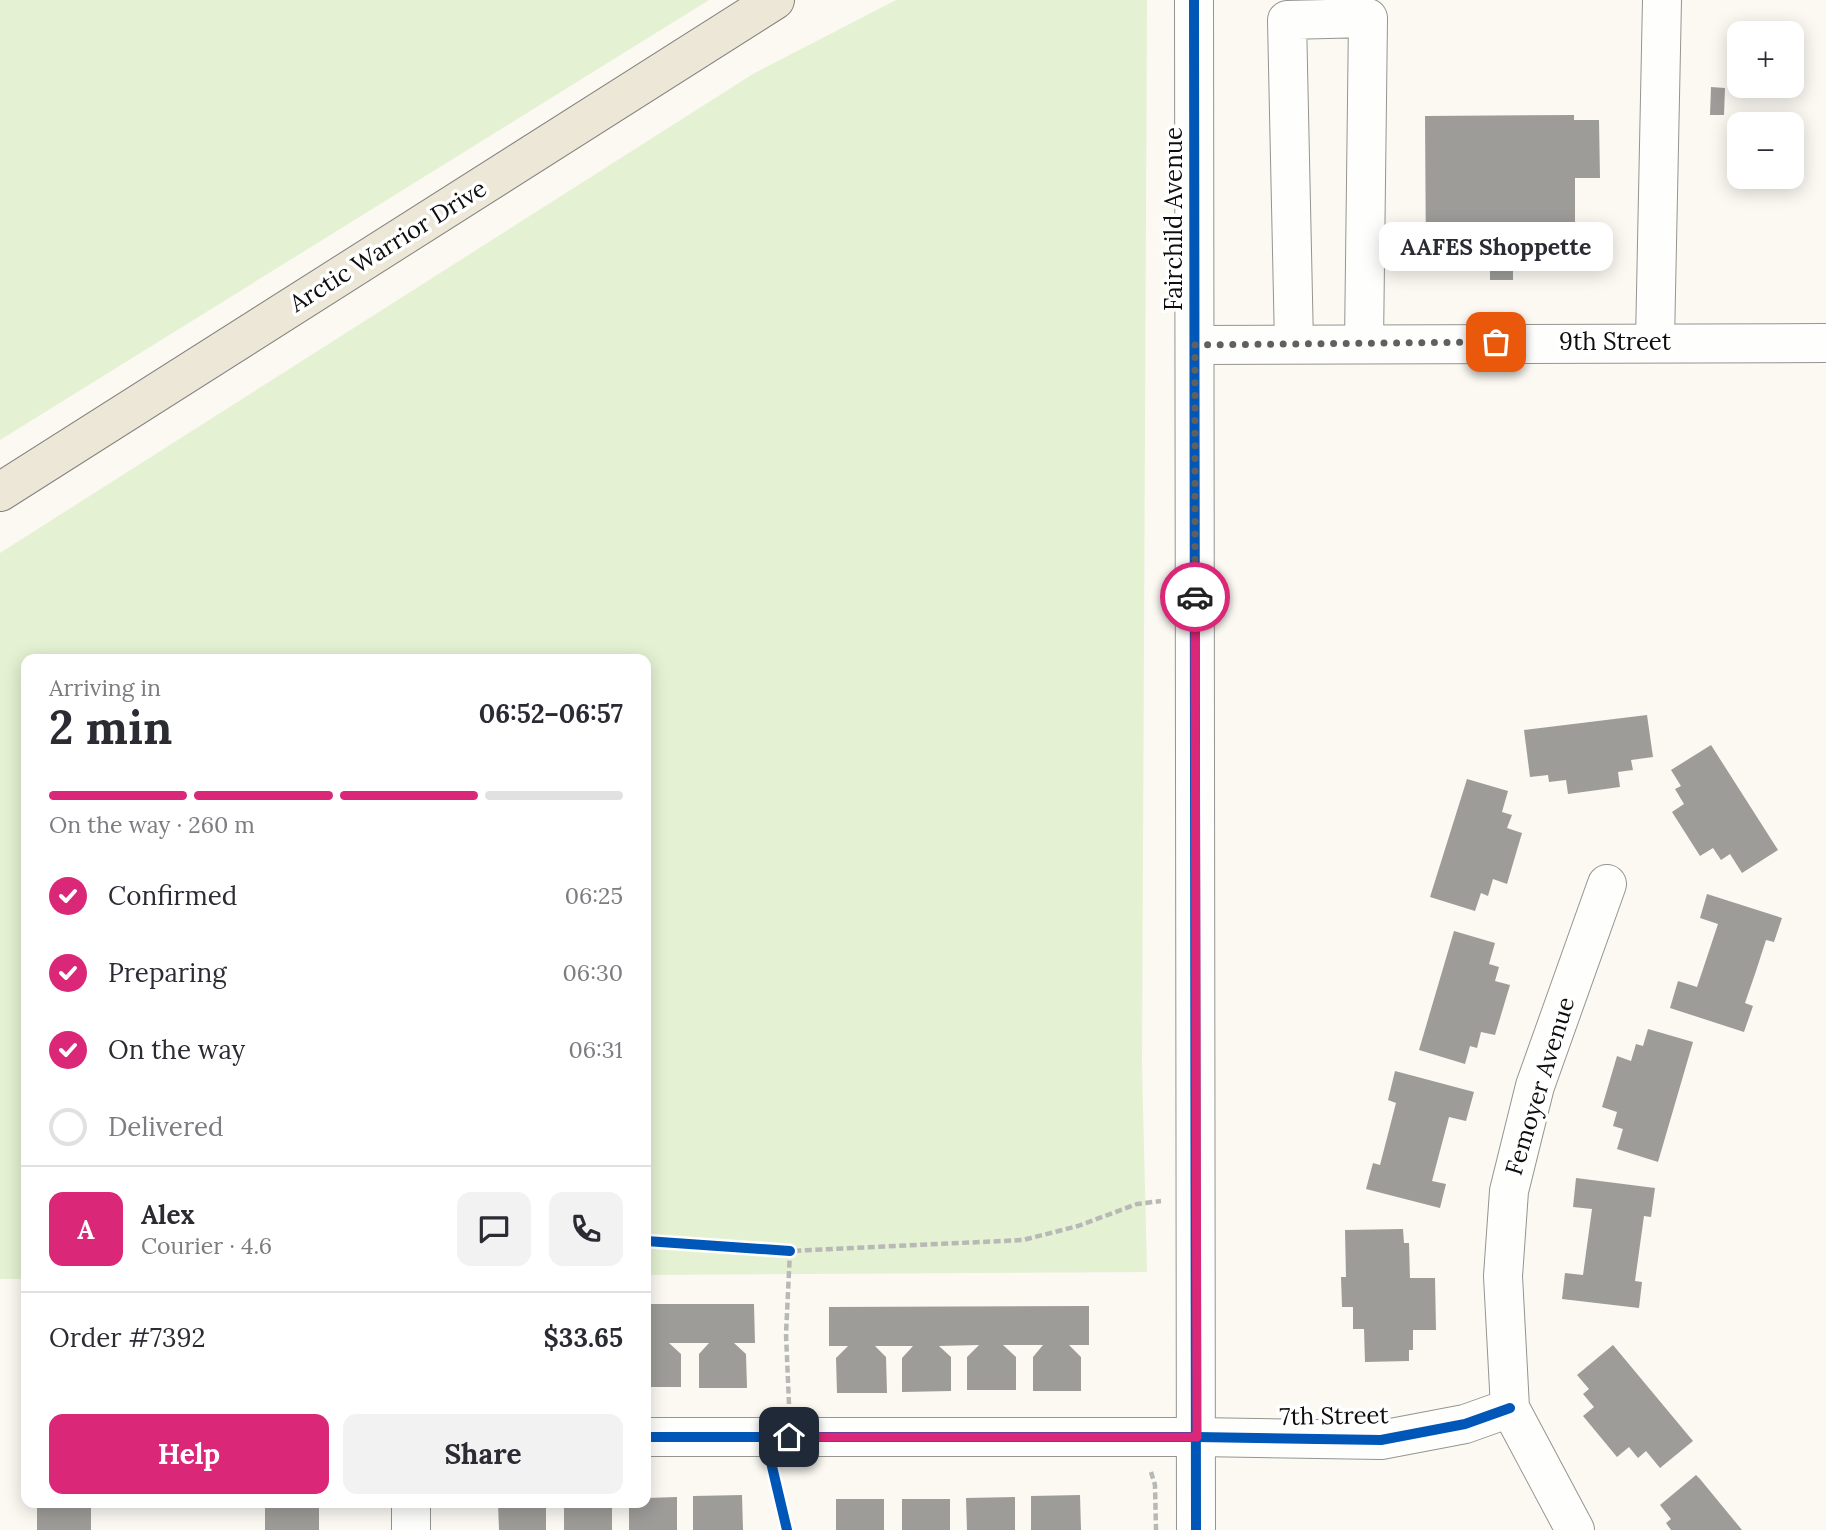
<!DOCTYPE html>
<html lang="en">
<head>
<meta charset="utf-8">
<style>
	body { margin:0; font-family:Lora,serif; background:#f2f2f3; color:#2b2b33; height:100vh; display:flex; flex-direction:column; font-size:26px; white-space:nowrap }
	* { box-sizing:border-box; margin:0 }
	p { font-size:23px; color:#7c7c81 }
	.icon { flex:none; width:38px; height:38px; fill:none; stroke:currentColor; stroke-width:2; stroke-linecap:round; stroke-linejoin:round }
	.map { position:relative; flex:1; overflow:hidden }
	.details { position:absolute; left:21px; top:654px; width:630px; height:854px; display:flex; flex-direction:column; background:#fff; border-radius:14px; box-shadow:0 4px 18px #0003 }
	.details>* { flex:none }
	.fabs { position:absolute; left:1727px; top:21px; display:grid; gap:14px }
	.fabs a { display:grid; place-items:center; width:77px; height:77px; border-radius:14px; background:#fff; box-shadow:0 4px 18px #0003; font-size:35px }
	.pin { position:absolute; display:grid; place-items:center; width:60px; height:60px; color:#fff; margin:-30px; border-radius:14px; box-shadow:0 4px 10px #0006 }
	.courier { position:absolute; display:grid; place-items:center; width:70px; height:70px; margin:-35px; border:5px solid #db2777; border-radius:50%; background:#fff; color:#222; box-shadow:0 2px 9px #0007 }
	.bubble { position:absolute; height:49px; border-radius:14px; background:#fff; box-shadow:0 4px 18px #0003; font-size:23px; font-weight:700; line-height:49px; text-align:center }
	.head em { font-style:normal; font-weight:700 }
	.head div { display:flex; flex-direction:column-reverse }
	.head { display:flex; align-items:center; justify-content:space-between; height:119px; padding:0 28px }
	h1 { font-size:46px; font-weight:700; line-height:52px }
	.bar { display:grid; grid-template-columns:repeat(4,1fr); gap:10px 7px; align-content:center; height:84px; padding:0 28px }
	.bar i { height:9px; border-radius:5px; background:#e1e1e2 }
	.bar .active { background:#db2777 }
	.bar p { grid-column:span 4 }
	.line { display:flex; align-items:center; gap:18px; padding:0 28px; border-top:2px solid #e1e1e2 }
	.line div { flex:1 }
	.round { display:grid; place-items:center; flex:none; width:74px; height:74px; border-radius:14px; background:#f2f2f3 }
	ol { padding:0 28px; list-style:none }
	li { display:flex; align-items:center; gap:21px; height:77px }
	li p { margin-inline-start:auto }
	li .icon { padding:7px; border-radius:50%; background:#db2777; color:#fff; stroke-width:4 }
	li:last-child { color:#7c7c81 }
	li i { width:38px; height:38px; border:4px solid #e1e1e2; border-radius:50% }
	.action { display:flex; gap:14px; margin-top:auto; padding:14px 28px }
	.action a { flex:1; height:80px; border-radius:14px; background:#db2777; color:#fff; font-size:28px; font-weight:700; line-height:80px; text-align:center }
	.action a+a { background:#f2f2f3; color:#2b2b33 }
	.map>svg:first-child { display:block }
</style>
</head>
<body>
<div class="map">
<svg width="1826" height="1530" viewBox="0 0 1826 1530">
	<rect width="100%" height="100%" fill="#fbf9f2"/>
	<g fill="#e4f1d2">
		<polygon points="0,0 709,0 0,440"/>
		<polygon points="896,0 1147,0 1142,1064 1147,1272 646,1275 646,660 26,660 26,1279 0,1279 0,553 753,74"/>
	</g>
	<g fill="#9e9c98">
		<polygon points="1711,87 1725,88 1724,115 1710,115"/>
		<polygon points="1574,115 1574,120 1599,120 1600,178 1575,178 1575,241 1513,241 1513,280 1490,280 1490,263 1426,263 1425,116"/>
		<polygon points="1647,715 1653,757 1631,760 1633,770 1618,772 1620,787 1568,794 1566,780 1549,782 1548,775 1530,777 1524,730"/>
		<polygon points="1711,745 1778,850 1742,873 1730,854 1721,860 1713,848 1700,856 1672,812 1684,804 1675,789 1681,786 1671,770"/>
		<polygon points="1467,779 1508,791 1502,812 1512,815 1507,828 1522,833 1507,884 1493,879 1488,896 1481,893 1475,911 1430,897"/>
		<polygon points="1707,894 1782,918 1774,942 1766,940 1756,971 1745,1003 1753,1006 1744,1032 1670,1008 1678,981 1697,987 1718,924 1700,918"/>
		<polygon points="1454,931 1495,943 1489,964 1499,967 1495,981 1510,985 1495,1035 1481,1032 1477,1048 1470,1046 1465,1064 1419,1050"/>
		<polygon points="1648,1029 1693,1042 1658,1162 1617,1149 1623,1129 1613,1126 1617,1112 1602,1107 1617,1056 1631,1061 1636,1044 1643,1046"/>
		<polygon points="1395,1071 1474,1092 1466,1121 1449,1117 1432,1181 1446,1184 1440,1208 1366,1189 1373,1163 1380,1165 1396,1103 1388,1100"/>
		<polygon points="1576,1178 1655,1188 1651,1217 1644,1216 1635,1281 1642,1282 1639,1308 1562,1299 1565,1273 1583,1275 1592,1209 1573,1207"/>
		<polygon points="1403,1229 1404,1243 1409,1243 1410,1278 1435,1278 1436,1330 1413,1330 1413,1350 1409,1350 1409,1361 1365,1362 1364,1329 1353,1329 1353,1307 1342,1307 1341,1277 1346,1277 1345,1230"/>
		<polygon points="646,1304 754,1304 755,1343 734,1343 746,1354 747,1388 699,1388 699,1354 709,1343 669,1343 681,1354 681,1387 646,1387"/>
		<polygon points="1089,1306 1089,1345 1069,1345 1081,1357 1081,1391 1033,1391 1033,1357 1043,1345 1003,1345 1016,1357 1016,1390 967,1390 967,1357 979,1345 939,1346 951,1357 951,1391 902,1392 902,1358 913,1346 875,1346 886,1357 887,1393 837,1393 836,1358 848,1346 829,1346 829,1307"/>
		<polygon points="1613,1345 1693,1441 1660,1468 1646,1451 1638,1458 1629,1447 1617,1457 1583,1416 1594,1407 1583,1394 1589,1389 1577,1375"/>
		<polygon points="1696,1475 1700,1479 1742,1530 1671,1530 1666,1523 1671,1519 1660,1505"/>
		<polygon points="742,1495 743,1530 693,1530 693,1496"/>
		<polygon points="1080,1495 1081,1530 1031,1530 1031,1496"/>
		<polygon points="677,1497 677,1530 629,1530 629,1503 646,1503 646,1498"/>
		<polygon points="1015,1497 1015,1530 967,1530 966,1498"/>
		<rect x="836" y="1499" width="48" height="31"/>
		<rect x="902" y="1499" width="48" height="31"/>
		<rect x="37" y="1503" width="54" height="27"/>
		<rect x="265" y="1503" width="54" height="27"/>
		<polygon points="498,1503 546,1503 546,1530 499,1530"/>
		<rect x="564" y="1503" width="48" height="27"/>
	</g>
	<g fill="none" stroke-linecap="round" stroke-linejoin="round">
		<defs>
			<g id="minor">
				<polyline points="1194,0 1196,1530"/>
				<polyline points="1655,341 1662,0"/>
				<polyline points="1294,344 1287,20 1368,18 1364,344"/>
				<polyline points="1195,345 1826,343"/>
				<polyline points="646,1437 1197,1437 1381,1440 1465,1424 1510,1408"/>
				<polyline points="411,1530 411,1503"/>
				<polyline points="1575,1530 1510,1408 1503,1276 1509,1191 1535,1086 1607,884"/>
			</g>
			<polyline id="major" points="0,492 775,0"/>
		</defs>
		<use href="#minor" stroke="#959491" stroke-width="40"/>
		<use href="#major" stroke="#82817e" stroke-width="40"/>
		<g stroke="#b8b8b6" stroke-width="4.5" stroke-dasharray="7 3.5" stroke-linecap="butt">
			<polyline points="789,1404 786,1334 790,1251 1023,1240 1078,1226 1137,1204 1161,1201"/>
			<polyline points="1151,1472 1155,1485 1156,1530"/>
		</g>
		<use href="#minor" stroke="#fefefd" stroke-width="38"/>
		<use href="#major" stroke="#ede7d8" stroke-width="38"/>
		<defs>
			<g id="cycleway">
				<polyline points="1194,0 1196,1530"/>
				<polyline points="646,1241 790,1251"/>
				<polyline points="646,1437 1197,1437 1381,1440 1465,1424 1510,1408"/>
				<polyline points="765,1437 787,1530"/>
			</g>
		</defs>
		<use href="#cycleway" stroke="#fff" stroke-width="15"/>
		<use href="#cycleway" stroke="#0057b8" stroke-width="10"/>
	</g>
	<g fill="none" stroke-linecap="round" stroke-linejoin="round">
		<polyline stroke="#61605e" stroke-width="7" stroke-dasharray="0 12.6" points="1195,597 1195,345 1496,342"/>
		<polyline stroke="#db2777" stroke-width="9" points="789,1437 1197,1437 1195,597"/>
	</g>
	<g text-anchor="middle" stroke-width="7" stroke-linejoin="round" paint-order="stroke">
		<g font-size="24" fill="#0e0e0e" stroke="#fff">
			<text transform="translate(1174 219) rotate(-90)" y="8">Fairchild Avenue</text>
			<text transform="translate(388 246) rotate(-32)" y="8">Arctic Warrior Drive</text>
			<text x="1615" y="350">9th Street</text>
			<text transform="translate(1540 1086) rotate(-73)" y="8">Femoyer Avenue</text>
			<text transform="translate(1334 1416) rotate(-1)" y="8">7th Street</text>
		</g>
	</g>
</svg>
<div class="fabs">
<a>+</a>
<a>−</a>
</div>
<div class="pin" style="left:1496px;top:342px;background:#ea580c"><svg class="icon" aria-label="bag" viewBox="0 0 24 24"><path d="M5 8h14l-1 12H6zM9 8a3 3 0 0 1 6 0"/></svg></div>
<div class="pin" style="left:789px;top:1437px;background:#1f2937"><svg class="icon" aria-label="home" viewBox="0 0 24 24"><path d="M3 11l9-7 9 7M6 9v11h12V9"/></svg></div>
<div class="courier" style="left:1195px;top:597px"><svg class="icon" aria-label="car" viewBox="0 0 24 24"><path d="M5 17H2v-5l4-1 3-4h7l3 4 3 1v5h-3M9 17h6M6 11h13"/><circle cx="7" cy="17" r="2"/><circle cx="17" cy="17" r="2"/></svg></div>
<div class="bubble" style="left:1379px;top:222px;width:234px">AAFES Shoppette</div>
<section class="details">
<div class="head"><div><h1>2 min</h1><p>Arriving in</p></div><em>06:52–06:57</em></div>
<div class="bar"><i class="active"></i><i class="active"></i><i class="active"></i><i></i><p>On the way · 260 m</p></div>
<ol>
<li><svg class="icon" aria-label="check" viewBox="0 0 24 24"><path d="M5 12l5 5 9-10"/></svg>Confirmed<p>06:25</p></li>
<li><svg class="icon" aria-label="check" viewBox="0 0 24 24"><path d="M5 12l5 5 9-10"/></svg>Preparing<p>06:30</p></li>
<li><svg class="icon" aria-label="check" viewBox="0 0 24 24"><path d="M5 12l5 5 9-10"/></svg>On the way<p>06:31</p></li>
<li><i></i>Delivered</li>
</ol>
<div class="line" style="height:126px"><b class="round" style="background:#db2777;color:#fff">A</b><div><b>Alex</b><p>Courier · 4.6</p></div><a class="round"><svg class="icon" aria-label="chat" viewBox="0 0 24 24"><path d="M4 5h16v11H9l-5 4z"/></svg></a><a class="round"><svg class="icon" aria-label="phone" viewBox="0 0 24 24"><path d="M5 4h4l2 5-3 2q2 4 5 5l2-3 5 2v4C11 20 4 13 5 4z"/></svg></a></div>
<div class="line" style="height:91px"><div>Order #7392</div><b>$33.65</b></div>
<div class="action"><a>Help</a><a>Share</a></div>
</section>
</div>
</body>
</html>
